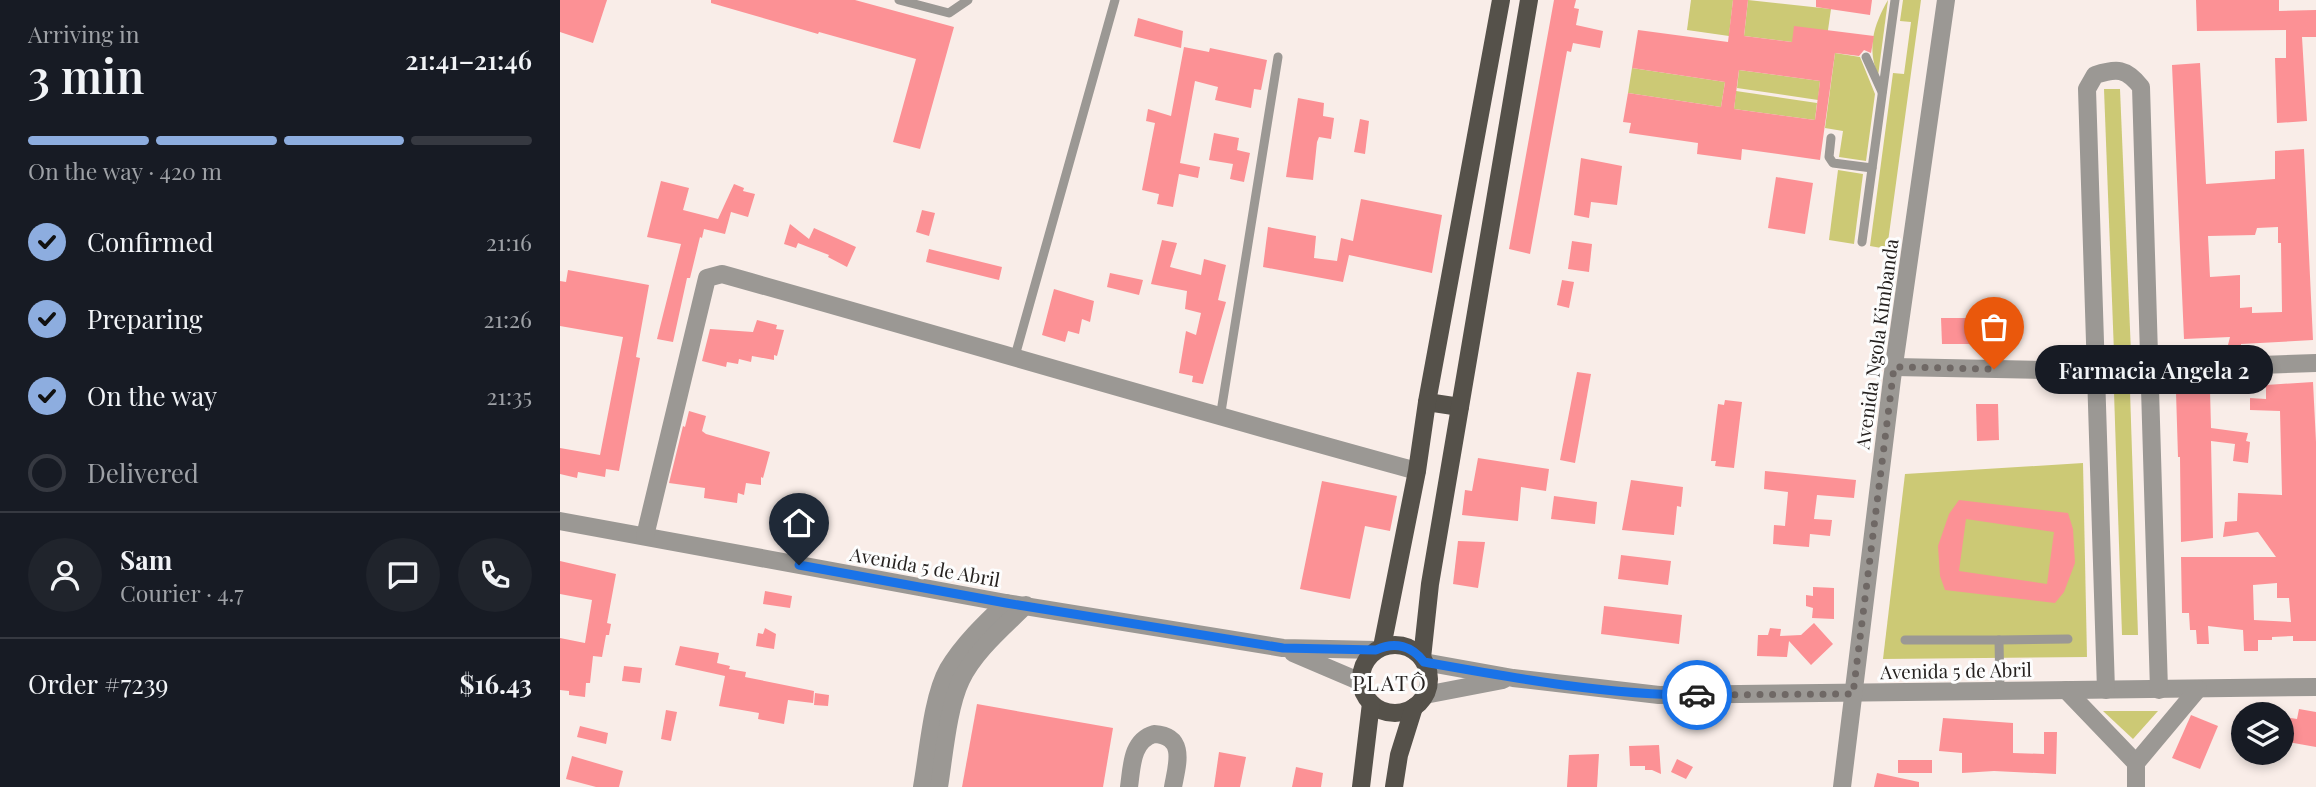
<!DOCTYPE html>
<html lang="en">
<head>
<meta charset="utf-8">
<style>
	body { margin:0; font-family:"Playfair Display",serif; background:#20242c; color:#f1f3f6; height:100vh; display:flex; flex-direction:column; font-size:26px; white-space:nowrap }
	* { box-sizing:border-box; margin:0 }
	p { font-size:23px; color:#9ea1a6 }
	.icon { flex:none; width:38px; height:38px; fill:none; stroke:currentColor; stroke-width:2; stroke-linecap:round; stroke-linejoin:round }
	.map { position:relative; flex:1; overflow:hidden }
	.side { display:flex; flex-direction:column; background:#171b24; width:560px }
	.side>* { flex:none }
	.tools { position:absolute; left:1671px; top:702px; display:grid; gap:14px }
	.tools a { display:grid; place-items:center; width:63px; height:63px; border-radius:50%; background:#171b24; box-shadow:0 4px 10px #0003; font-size:35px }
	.pin { position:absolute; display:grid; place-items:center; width:60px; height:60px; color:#fff; margin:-72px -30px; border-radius:50% 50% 50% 0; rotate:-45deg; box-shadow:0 0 7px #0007 }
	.pin .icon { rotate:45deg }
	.courier { position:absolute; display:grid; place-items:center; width:70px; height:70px; margin:-35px; border:5px solid #1a73e8; border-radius:50%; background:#fff; color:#222; box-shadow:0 2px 9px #0007 }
	.bubble { position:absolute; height:49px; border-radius:24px; background:#171b24; box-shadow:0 4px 10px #0003; font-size:23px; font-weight:600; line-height:49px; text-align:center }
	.overview em { font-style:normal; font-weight:600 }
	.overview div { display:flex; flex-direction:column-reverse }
	.overview { display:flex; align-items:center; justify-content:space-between; height:119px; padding:0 28px }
	h1 { font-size:46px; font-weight:600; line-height:52px }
	.bar { display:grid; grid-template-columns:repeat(4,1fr); gap:10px 7px; align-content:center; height:84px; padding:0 28px }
	.bar i { height:9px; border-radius:5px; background:#363941 }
	.bar .current { background:#8daddf }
	.bar p { grid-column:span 4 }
	.line { display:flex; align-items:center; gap:18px; padding:0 28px; border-top:2px solid #363941 }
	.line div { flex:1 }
	.round { display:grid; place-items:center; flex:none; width:74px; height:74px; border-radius:37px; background:#20242c }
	ol { padding:0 28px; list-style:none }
	li { display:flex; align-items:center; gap:21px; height:77px }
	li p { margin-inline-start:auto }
	li .icon { padding:7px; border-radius:50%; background:#8daddf; color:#111; stroke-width:4 }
	li:last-child { color:#9ea1a6 }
	li i { width:38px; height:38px; border:4px solid #363941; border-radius:50% }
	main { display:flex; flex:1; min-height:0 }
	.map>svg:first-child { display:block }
</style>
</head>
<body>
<main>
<section class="side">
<div class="overview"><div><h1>3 min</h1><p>Arriving in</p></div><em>21:41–21:46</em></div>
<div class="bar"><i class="current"></i><i class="current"></i><i class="current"></i><i></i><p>On the way · 420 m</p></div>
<ol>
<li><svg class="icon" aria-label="check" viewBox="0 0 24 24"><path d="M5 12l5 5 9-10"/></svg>Confirmed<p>21:16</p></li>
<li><svg class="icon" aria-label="check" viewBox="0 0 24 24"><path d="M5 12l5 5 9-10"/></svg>Preparing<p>21:26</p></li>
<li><svg class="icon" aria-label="check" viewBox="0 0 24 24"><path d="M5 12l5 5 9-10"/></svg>On the way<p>21:35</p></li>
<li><i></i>Delivered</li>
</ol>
<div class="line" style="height:126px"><a class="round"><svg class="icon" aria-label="person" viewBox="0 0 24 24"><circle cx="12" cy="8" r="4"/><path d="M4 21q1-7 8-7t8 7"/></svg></a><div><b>Sam</b><p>Courier · 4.7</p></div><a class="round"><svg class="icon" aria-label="chat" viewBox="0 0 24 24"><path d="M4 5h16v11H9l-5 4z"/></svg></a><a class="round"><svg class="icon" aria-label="phone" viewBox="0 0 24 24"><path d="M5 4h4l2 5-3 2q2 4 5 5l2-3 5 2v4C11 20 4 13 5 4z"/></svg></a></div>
<div class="line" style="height:91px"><div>Order #7239</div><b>$16.43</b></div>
</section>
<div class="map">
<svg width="1756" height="787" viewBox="0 0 1756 787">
	<rect width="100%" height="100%" fill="#f9ede8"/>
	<g fill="#ccc975">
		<polygon points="1131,0 1173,0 1169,36 1127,30"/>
		<polygon points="1188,0 1271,9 1265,51 1232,42 1184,36"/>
		<path d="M1328,0l-10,76c-11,-28 -5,-50 10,-76z"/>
		<polygon points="1343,0 1361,0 1327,249 1310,246 1333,73 1344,74 1351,22 1340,21"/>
		<polygon points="1275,53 1300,57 1315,94 1306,161 1279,157 1283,131 1265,128"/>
		<polygon points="1072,68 1165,82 1161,107 1068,93"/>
		<polygon points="1179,70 1260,81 1258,100 1177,88"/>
		<polygon points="1544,89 1560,89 1571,353 1554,353"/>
		<polygon points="1176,91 1257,103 1255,120 1174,109"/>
		<polygon points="1278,170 1303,174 1294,244 1269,240"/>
		<polygon points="1570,391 1578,635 1562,635 1554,392"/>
		<polygon points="1523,463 1527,657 1323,659 1345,474"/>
		<polygon points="1543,711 1598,711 1573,739"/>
	</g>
	<g fill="#fc9195" fill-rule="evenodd">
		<polygon points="0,0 47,0 33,43 0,32"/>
		<polygon points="151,0 295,0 394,27 360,149 333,142 356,59 259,32 258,34 151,3"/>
		<polygon points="994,0 1016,0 1014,8 1019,9 1016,25 1043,31 1040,48 1013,43 1011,52 1007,51 970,254 949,249"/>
		<path d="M1173,0h15l-4,36 48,6 2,-16 80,10 -3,17 -7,-3 -5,6 -24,-3 -15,107 -78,-11 -1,11 -44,-6 1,-11 -69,-10 2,-10 -8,-1 5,-29 93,14 4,-25 -93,-14 6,-38 90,12zM1179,70l81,11 -5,39 -81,-11z"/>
		<polygon points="1256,0 1312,0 1310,15 1256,7"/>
		<polygon points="1636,0 1719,0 1719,11 1756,10 1756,37 1742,37 1747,121 1717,123 1715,58 1726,58 1726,30 1637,31"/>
		<polygon points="578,18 623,31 621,48 574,36"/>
		<polygon points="624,47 649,52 650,48 707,60 701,90 694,89 691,108 655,100 658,87 635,81 620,163 640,167 638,178 619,174 613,207 597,204 599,194 582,190 595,123 586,121 588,109 611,116"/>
		<path d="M1640,63l6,121 69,-5v-28l29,-2 9,191 -72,4v3l-13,-2 2,-8 -46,2 -12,-274zM1718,227v16h3l1,69 -30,1v-6l-12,1v-33l-30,2 -2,-41 47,-1 2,-7z"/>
		<polygon points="738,98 764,103 763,116 774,118 771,139 759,137 757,142 753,180 726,177"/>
		<polygon points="800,119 809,121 805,154 794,152"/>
		<polygon points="654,133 679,138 677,150 690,153 684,182 670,179 673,164 649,160"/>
		<polygon points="1021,158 1062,166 1057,205 1031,202 1029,218 1014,215"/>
		<polygon points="1216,177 1253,183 1245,234 1208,228"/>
		<polygon points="101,181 129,188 123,210 158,219 174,184 184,188 183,191 195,194 188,217 171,212 165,234 144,229 142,238 140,237 130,278 127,278 113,342 97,339 121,244 87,237"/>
		<polygon points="801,199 882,215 872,273 789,255 783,282 703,267 708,227 756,236 754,258 777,261 781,238 793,241"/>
		<polygon points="362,210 375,213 369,236 356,232"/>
		<polygon points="230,224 249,239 254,228 296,247 287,267 268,257 269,255 238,243 236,248 224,244"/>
		<polygon points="602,240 617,243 610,267 641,275 644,259 666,265 658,300 666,302 643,384 632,382 633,376 619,373 626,331 636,335 641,313 625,309 627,291 591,284"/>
		<polygon points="1012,241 1032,244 1029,272 1008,269"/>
		<polygon points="369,249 442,267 439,280 366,262"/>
		<polygon points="8,270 89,285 76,357 80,358 59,471 46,469 45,477 18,472 17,478 0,474 0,448 40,455 63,337 0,326 0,281 6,282"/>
		<polygon points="550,273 583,280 579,295 547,287"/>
		<polygon points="1002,280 1014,282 1009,308 997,305"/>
		<polygon points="494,289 534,301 530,322 522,319 519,334 508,331 505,342 482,335"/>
		<polygon points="1381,318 1422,318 1422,344 1382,344"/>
		<polygon points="197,320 217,325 216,329 224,330 217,356 214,355 214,360 192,356 191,362 179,359 178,364 167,362 166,367 142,361 150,329 193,332"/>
		<polygon points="1017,372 1031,374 1015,463 1000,460"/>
		<path d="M1753,382l3,60v199h-23v-5l-21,1v3h-14v11h-14l-1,-21 -35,-4 1,18h-12l-1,-14h-6l-1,-17h-7l-1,-56h95l-18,-25 -35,5 2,-15 12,-1 1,-28 44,2 -2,-84 -30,-1v-12l16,1v-14zM1717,583v15h12l2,24 -37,-2 -1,-35z"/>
		<polygon points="1650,390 1651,428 1688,433 1686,441 1690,442 1688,463 1673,461 1675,444 1651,441 1653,538 1621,542 1620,457 1618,457 1616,392"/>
		<polygon points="1165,400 1182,402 1174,468 1155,466 1156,461 1151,461 1158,404 1164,405"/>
		<polygon points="1416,404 1438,404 1439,440 1417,441"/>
		<polygon points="129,411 146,416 142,431 146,434 210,452 203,478 201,477 201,485 186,483 184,495 178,493 177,503 144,498 145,488 109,483 123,426 125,427"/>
		<polygon points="918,458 989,469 986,491 961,487 958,521 902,515 905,490 912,491"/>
		<polygon points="1205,471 1296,480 1294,498 1257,495 1254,519 1272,520 1270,536 1250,534 1249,547 1213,544 1214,525 1225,526 1228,492 1204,489"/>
		<polygon points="1071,480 1123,487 1121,507 1117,506 1114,535 1062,530"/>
		<polygon points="762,481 837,496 830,531 805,526 790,599 740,589"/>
		<polygon points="994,496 1037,502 1035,524 991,519"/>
		<path d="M1399,500l109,13 5,16 2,34 -11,29 -9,11 -110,-13 -5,-14 -2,-30 11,-32zM1406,519l88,13 -7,52 -88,-13z"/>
		<polygon points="898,541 925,542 918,588 893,584"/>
		<polygon points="1061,555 1111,561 1108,585 1058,579"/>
		<polygon points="0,561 56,574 47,623 51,624 49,635 46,635 42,657 33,656 30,683 26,683 25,697 9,695 9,691 0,690 0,638 25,643 32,600 0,594"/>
		<polygon points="1253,587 1274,588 1274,619 1252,618 1253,608 1246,606 1246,595 1253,596"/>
		<polygon points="205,591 232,596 230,608 203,604"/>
		<polygon points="1044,606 1122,615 1119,644 1041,634"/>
		<polygon points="1254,623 1273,644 1251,665 1229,641 1227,657 1197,656 1198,635 1208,635 1210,628 1221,629 1220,636 1241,635"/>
		<polygon points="205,628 216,634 214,649 196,646 198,633 203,634"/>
		<polygon points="120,646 159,653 157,663 170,666 169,669 186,672 185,677 254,691 253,703 228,700 224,724 198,719 199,713 159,706 165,676 115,665"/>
		<polygon points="64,666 82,668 80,683 62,681"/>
		<polygon points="255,693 269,695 268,706 254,705"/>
		<polygon points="417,704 553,728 543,787 402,787"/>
		<polygon points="1739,709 1756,712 1756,747 1728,742 1729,736 1723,735 1725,717 1737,719"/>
		<polygon points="106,710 117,712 111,741 101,739"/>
		<polygon points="1631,715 1658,726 1640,769 1612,758"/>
		<polygon points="1383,718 1453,723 1453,753 1484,754 1484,732 1497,732 1496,774 1434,771 1402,773 1402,753 1379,751"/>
		<polygon points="20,726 48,733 46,744 17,737"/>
		<polygon points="1099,745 1101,774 1092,770 1085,770 1085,766 1070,766 1069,746"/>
		<polygon points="659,752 686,757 680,787 654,787"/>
		<polygon points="1039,754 1037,787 1007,787 1009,755"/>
		<polygon points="12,756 63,771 59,787 36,787 6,779"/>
		<polygon points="1117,759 1133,767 1126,779 1111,772"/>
		<rect x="1338" y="760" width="34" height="13"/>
		<polygon points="736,767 763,773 761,787 732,787"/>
		<polygon points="1317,773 1359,782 1359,787 1314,787"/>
	</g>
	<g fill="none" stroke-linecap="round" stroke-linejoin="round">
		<g stroke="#9b9894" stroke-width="9">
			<polyline points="339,0 389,13 408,0"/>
			<polyline points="1306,57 1322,92"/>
			<polyline points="1271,138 1269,157 1273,163 1312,168"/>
			<polyline points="1302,242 1335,0"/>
			<polyline points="455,356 555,0"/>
			<polyline points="660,418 718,57"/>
			<polyline points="1345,640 1439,640 1440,691"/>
			<polyline points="1439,640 1508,639"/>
		</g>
		<g stroke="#9b9894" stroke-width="18">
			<polyline points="1334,367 1537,371 1756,363"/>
			<polyline points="0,521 446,603 723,648 816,650"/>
			<path d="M85,536l62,-258 15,-4c232,65 463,134 695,197"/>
			<polyline points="733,653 801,682"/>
			<polyline points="864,662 953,678 1099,695 1756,687"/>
			<polyline points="1506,690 1576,763"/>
			<path d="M1546,690l-19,-601 8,-14c22,-7 31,-7 46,12l18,603"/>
			<polyline points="865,695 943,680"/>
			<path d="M362,787c6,-33 10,-90 26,-118 15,-25 37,-46 58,-66"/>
			<path d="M379,787c5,-31 9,-80 22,-107 14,-29 42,-52 65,-75"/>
			<path d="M569,787c3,-20 2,-46 25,-53 33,2 23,31 19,53"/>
			<polyline points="1282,787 1332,379 1386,0"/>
			<polyline points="1576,787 1576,763 1638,689"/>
		</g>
		<g stroke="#55514a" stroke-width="18">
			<polyline points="867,402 900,407"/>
			<circle cx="835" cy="679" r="34"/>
			<polyline points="822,647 857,471 867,402 941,0"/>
			<polyline points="862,658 870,584 969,0"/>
			<polyline points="801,787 811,703"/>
			<polyline points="834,787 839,755 854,707"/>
		</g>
	</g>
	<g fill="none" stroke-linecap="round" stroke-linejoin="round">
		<polyline stroke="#6f6865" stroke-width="7" stroke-dasharray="0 12.6" points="1137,695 1293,694 1334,367 1434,369"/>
		<path stroke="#1a73e8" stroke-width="9" d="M239,565l207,38 277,45 93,2c19,-9 36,-4 48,12 90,16 182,33 273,33"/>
	</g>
	<g text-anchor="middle" stroke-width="6" stroke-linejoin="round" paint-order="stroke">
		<g font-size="19" fill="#25211f" stroke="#fdfdfd">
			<text transform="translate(1317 344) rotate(-82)" y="7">Avenida Ngola Kimbanda</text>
			<text transform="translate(365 567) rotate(10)" y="7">Avenida 5 de Abril</text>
			<text transform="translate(1396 671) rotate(-1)" y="7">Avenida 5 de Abril</text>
		</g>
		<g font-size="21" letter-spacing="2" fill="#25211f" stroke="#fdfdfd">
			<text x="830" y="691">PLATÔ</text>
		</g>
	</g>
</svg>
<div class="tools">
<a><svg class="icon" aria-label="layers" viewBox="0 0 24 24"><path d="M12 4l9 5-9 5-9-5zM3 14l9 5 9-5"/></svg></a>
</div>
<div class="pin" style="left:1434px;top:369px;background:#ea580c"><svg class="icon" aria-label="bag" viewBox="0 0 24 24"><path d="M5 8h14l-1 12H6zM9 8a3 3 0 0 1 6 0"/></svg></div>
<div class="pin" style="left:239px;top:565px;background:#1f2937"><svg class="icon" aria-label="home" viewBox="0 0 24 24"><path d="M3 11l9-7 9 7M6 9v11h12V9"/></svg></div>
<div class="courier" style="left:1137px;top:695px"><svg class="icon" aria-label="car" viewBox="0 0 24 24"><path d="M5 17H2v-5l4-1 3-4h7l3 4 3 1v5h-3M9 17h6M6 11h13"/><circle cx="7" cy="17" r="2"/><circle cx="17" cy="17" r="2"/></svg></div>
<div class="bubble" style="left:1475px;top:345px;width:238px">Farmacia Angela 2</div>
</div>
</main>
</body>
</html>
